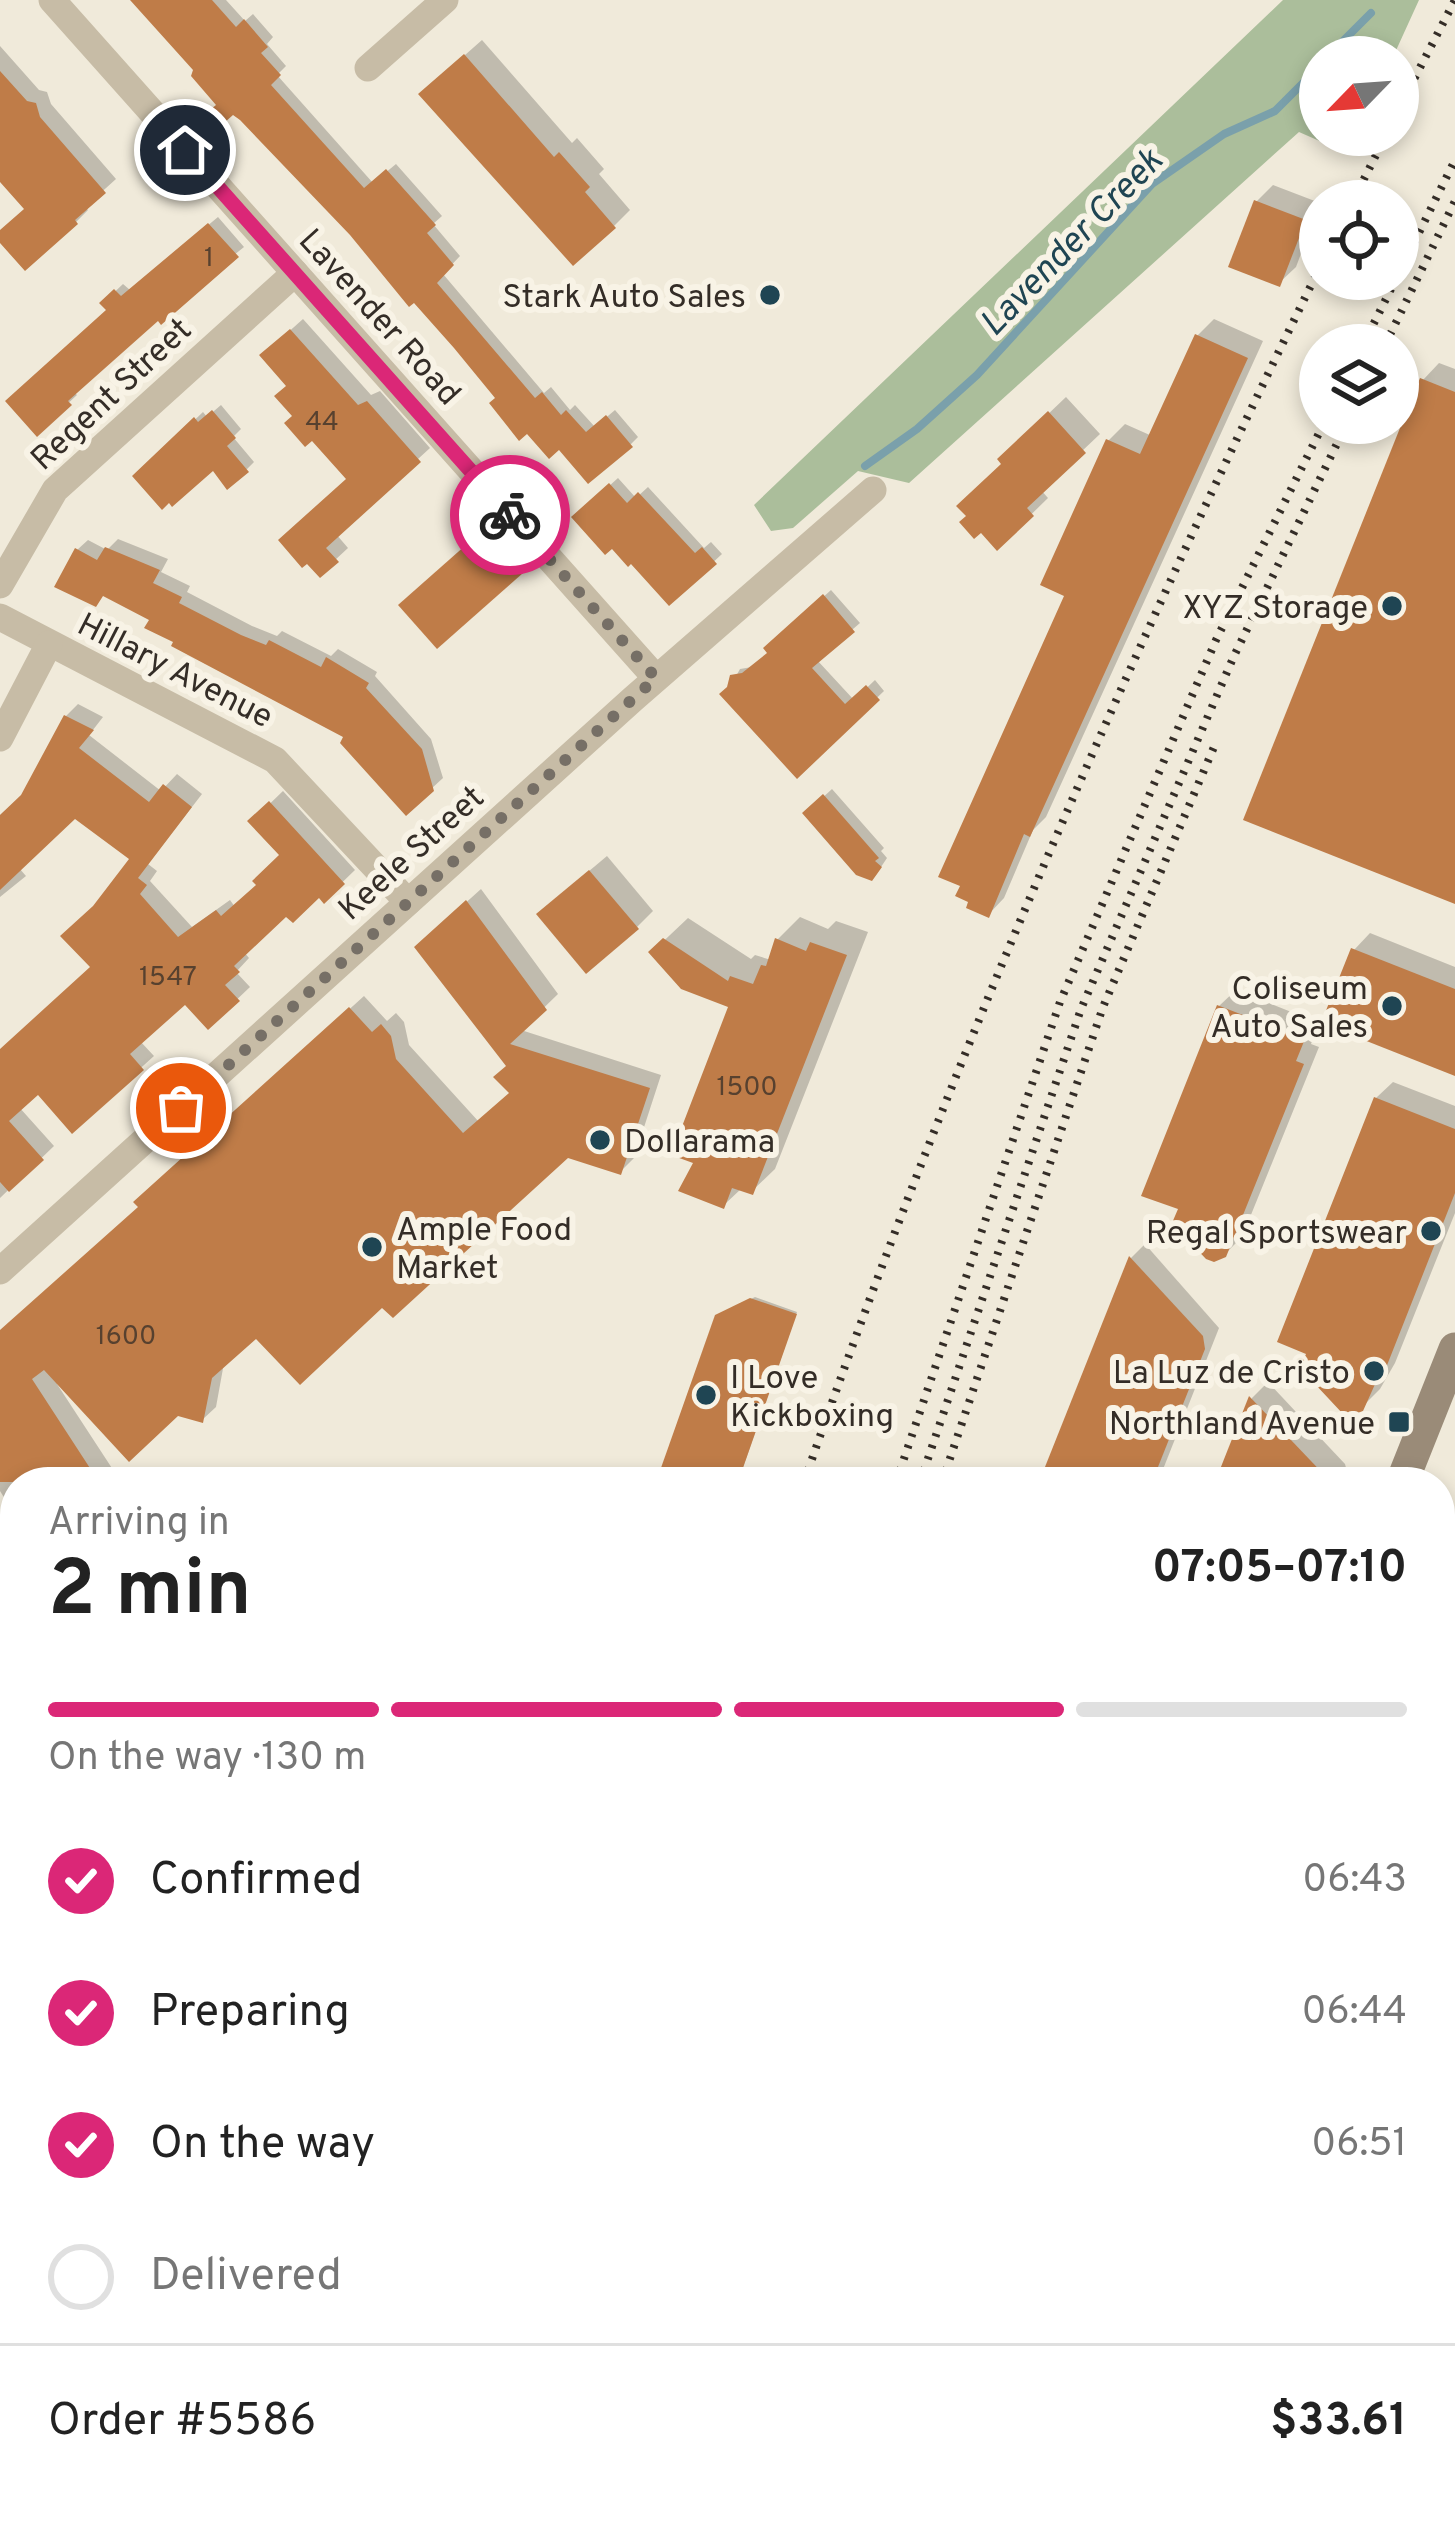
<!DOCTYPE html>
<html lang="en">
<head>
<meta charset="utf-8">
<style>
	body { margin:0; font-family:Overpass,sans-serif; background:#f2f2f2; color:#222; height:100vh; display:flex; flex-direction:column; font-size:45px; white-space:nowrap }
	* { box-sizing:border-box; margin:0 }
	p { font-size:39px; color:#767676 }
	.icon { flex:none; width:66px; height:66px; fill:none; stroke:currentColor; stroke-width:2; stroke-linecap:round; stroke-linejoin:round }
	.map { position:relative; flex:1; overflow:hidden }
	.drawer { position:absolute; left:0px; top:1467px; width:1455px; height:1056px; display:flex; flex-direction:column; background:#fff; border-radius:48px 48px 0 0; box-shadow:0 6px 18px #0003 }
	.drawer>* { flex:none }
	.needle { width:78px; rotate:245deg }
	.buttons { position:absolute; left:1299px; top:36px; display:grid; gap:24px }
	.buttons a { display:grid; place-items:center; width:120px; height:120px; border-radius:50%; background:#fff; box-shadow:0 6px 18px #0003; font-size:60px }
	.pin { position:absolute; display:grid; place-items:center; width:102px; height:102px; color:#fff; margin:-51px; border:6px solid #fff; border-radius:50%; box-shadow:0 3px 12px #0007 }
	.courier { position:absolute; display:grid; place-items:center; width:120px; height:120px; margin:-60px; border:9px solid #db2777; border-radius:50%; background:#fff; color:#222; box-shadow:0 3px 15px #0007 }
	.head em { font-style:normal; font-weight:700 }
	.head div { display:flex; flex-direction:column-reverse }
	.head { display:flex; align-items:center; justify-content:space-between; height:204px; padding:0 48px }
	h1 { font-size:78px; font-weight:700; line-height:90px }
	.bar { display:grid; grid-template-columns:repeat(4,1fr); gap:18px 12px; align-content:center; height:144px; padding:0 48px }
	.bar i { height:15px; border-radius:9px; background:#e0e0e0 }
	.bar .current { background:#db2777 }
	.bar p { grid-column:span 4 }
	.line { display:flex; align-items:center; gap:30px; padding:0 48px; border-top:3px solid #e0e0e0 }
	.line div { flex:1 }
	ol { padding:0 48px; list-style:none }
	li { display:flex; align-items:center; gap:36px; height:132px }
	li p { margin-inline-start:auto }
	li .icon { padding:12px; border-radius:50%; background:#db2777; color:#fff; stroke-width:4 }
	li:last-child { color:#767676 }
	li i { width:66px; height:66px; border:6px solid #e0e0e0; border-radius:50% }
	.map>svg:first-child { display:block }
</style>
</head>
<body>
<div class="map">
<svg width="1455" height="2523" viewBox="0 0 1455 2523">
	<rect width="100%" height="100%" fill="#f0eada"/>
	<polygon fill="#abbe9b" points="1283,0 1419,0 1393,57 1320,57 1320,135 1358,135 1349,154 1299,132 909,483 858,471 793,528 771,531 754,505"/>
	<g fill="#0003">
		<polygon points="133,0 226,0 245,21 253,14 273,37 267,44 286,66 277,75 373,183 396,164 442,216 433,224 460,256 443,274 544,393 551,387 570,410 575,405 595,427 615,410 638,437 631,444 559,446 499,397 352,233"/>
		<polygon points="482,40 572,143 577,138 604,169 599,174 630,210 614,226 439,78"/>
		<polygon points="0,46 39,90 47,92 51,104 116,179 85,207 88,210 76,222 0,238 0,233 27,208 0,177"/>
		<polygon points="1273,185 1320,203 1296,267 1279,283 1256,202"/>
		<polygon points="218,217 244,247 158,316 74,392 77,395 37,432 110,310 103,303 123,284 130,290"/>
		<polygon points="303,319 371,395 380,391 430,448 336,534 348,548 320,574 307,560 350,478 295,416 275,344"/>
		<polygon points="1214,319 1263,341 1046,817 1033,830 1004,898 988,915 1109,440 1125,424 1152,436 1198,335"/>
		<polygon points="1439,363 1455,369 1455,901 1423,380"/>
		<polygon points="1066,397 1100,434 1041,490 1048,498 998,547 981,529 1005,463 1001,459"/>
		<polygon points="221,405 241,429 233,437 254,462 247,469 213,467 136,476 203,412 207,417"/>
		<polygon points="618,478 636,498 648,487 704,548 711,542 722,554 670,602 612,545 575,517"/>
		<polygon points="502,515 537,554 521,571 418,589"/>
		<polygon points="118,539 168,559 161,572 190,586 187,592 252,626 277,636 282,631 331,656 338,649 377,672 375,676 431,739 443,778 406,812 347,736 177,641 77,550 88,540 107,550"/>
		<polygon points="831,590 860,623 817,660 854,700 875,680 884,691 797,775 730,687 740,669 752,667 770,652 767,648"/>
		<polygon points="78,704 103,717 89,735 161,791 177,774 202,794 148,864 157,871 150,881 192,927 230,900 235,907 259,884 283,854 252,821 283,791 355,870 324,900 319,894 286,912 244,952 249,958 236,972 250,987 209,1026 185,1000 140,1041 154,1056 72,1130 38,1091 19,1107 54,1146 0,1198 0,1053 94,967 98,904 133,859 75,815 19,868 26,876 0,897 0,815 25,793 66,716"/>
		<polygon points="832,789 884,848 881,851 887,858 879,870 806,813"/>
		<polygon points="607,856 653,911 637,927 557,898"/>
		<polygon points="481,889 558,994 521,1030 661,1075 634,1158 620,1172 567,1155 382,1304 256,1335 224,1363 216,1407 202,1420 59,1382 57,1384 121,1482 15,1482 15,1515 0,1491 0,1334 141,1206 151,1189 364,996 387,1021 396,1013 404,1022 409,1045 479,1122 512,1092 509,1066 431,934"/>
		<polygon points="800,917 828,929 836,921 868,932 775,1169 752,1191 742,1188 724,1205 697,1162 732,1005 652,952 688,918 751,959 755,955 771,960 777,940"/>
		<polygon points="1370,933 1455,967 1455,1073 1354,950"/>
		<polygon points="1236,990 1319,1023 1311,1044 1319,1047 1242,1237 1225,1254 1219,1006"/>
		<polygon points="1393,1082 1455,1106 1455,1213 1395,1363 1380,1389 1363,1406 1310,1352 1376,1098"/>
		<polygon points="1145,1244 1219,1328 1158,1482 1042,1482 1131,1258"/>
		<polygon points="755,1297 797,1312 738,1482 660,1482 722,1313"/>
		<polygon points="1268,1382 1345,1464 1350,1482 1218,1482 1252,1398"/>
		<polygon points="0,1586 15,1609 15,1822 0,1800"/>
		<polygon points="1455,1611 1455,1679 1440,1693 1440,1626"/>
		<polygon points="1447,1865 1455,1873 1455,1979 1441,1964 1445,1960 1440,1955 1440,1872"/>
		<polygon points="15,1949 15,1968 6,1958"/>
		<polygon points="0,2056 15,2072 0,2090"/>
		<polygon points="1440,2078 1455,2094 1455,2186 1447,2194 1440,2186"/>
		<polygon points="15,2206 15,2255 0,2270 0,2220"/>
		<polygon points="1440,2369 1455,2385 1455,2485 1440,2470"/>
		<polygon points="156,2508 276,2508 279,2511 273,2517 279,2523 140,2523"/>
		<polygon points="342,2508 450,2508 446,2523 337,2523"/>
		<polygon points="684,2508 726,2508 722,2523 680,2523"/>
		<polygon points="1048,2508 1079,2508 1089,2513 1084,2523 1039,2523"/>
		<polygon points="1314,2508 1359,2508 1373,2523 1298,2523"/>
	</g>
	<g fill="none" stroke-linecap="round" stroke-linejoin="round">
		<g stroke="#7aa0ab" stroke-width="8">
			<polyline points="1327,57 1371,13"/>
			<polyline points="865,466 917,429 977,375 1152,184 1224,134 1275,111 1320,66"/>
		</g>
	</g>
	<g fill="#bf7c48">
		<polygon points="130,0 212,0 236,27 244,19 268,47 261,53 281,75 271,85 364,188 386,169 436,225 427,233 454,265 437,283 535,398 542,392 561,415 566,410 586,432 606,415 633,447 588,484 559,450 549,459 527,434 519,441 489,403 495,398 454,348 414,303 409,307 350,235 240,120 233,115 224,123 211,109 216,105 191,76 193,70"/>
		<polygon points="464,54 554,157 559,152 590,187 585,192 616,228 573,266 418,94"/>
		<polygon points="0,71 27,101 36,103 40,117 106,193 75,220 78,224 25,271 0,243 0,230 24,209 0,182"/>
		<polygon points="1254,200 1306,220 1280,287 1228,267"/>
		<polygon points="208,223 239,257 161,325 158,321 68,401 72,405 37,437 5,401 106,310 99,303 114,289 121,296"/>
		<polygon points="290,329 358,405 367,401 421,462 326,548 339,562 320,578 307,564 302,568 278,540 346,479 312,441 305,447 284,423 292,416 274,396 286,386 259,355"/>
		<polygon points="1195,334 1248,358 1030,837 1024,834 989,918 966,908 968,902 955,896 960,886 938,877 1064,596 1040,585 1106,439 1140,454"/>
		<polygon points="1420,378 1455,392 1455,904 1243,820"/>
		<polygon points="212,410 236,438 227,446 249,472 227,490 213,471 172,507 169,503 162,510 132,476 194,417 198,422"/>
		<polygon points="1048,411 1086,453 1027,508 1034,516 997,551 981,533 974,539 959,522 966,516 956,506 1001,464 997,459"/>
		<polygon points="609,483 627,503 638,492 695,553 702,547 717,564 669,606 631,564 628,567 612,549 605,555 571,517"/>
		<polygon points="484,529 523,573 437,649 398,605"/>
		<polygon points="105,547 160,570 153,583 182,597 179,603 241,635 266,645 269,640 321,667 326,657 369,683 366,688 422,749 434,791 406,816 340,743 343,737 171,646 173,642 144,628 149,620 103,596 96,607 54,587 75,548 97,560"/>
		<polygon points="823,594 855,632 812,668 845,704 866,685 880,700 797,779 719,694 727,687 730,675 742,673 767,653 763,648"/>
		<polygon points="64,715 94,730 79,748 149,802 163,784 192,807 138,878 147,885 140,894 178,937 216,910 221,916 256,885 252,881 279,855 247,821 269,801 345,884 324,904 319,898 293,923 286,917 234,966 240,972 225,985 240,1001 208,1030 185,1005 130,1054 144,1070 72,1134 38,1095 9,1121 44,1160 9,1192 0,1182 0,1049 90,967 60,936 93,906 129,859 75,819 0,890 0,815 21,795"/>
		<polygon points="823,794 879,858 875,861 882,867 872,881 856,875 802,813"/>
		<polygon points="589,870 639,929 586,974 536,914"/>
		<polygon points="466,900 547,1010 510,1044 650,1088 621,1175 568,1158 393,1318 382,1308 300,1385 256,1339 212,1378 203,1423 178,1416 129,1462 44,1370 32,1379 99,1482 0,1482 0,1330 138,1207 133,1202 349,1007 372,1032 381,1024 391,1036 396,1059 463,1133 509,1093 493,1077 506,1066 414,947"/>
		<polygon points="663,938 728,981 730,976 753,984 761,965 766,966 775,938 806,951 810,942 847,955 753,1195 732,1188 724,1209 678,1191 693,1163 671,1155 728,1007 681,989 648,952"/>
		<polygon points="1351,948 1455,989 1455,1076 1321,1023"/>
		<polygon points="1217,1005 1305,1039 1296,1061 1304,1064 1226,1257 1214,1262 1206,1259 1172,1223 1178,1209 1141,1196"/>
		<polygon points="1374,1097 1455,1129 1455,1193 1380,1383 1376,1382 1363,1411 1349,1416 1343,1414 1300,1368 1306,1354 1277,1342"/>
		<polygon points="1129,1256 1203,1336 1205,1349 1152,1482 1039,1482"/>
		<polygon points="750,1298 797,1314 738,1482 656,1482 715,1315"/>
		<polygon points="1249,1396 1331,1482 1215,1482"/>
	</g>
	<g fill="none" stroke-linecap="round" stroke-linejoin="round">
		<g stroke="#c7bca6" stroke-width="27">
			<polyline points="52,0 656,678"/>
			<polyline points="368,68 445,0"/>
			<polyline points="0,585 55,490 295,273"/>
			<polyline points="0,617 275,760 408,902"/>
			<polyline points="0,738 49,644"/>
			<polyline points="0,1271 633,699 873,490"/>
			<polyline points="1440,1527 1455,1544"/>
			<polyline points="0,2029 15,2045"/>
			<polyline points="1440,2041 1455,2057"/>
			<polyline points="0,2154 15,2140"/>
			<polyline points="16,2508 38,2523"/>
			<polyline points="916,2508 930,2523"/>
			<polyline points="1396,2508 1410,2523"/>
			<polyline points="73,2523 90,2508"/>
		</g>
		<g stroke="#9a8b78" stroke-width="33">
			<polyline points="1402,1482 1455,1349"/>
			<polyline points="0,1597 15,1622"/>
			<polyline points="825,2523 833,2508"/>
		</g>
		<g stroke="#342d27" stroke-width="8" stroke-dasharray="3 9" stroke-linecap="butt">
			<polyline points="1398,110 1455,0"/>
			<polyline points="1353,201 1386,135"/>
			<polyline points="1398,275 1455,160"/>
			<polyline points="1363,345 1396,279"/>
			<polyline points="1385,345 1455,201"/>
			<path d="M804,1482c144,-416 322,-820 516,-1215"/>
			<polyline points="896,1482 1060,1002 1216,640 1324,423"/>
			<polyline points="920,1482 1081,1009 1234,656 1347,423"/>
			<polyline points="942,1482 1103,1007 1217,740"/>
			<polyline points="490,2523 494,2508"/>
			<polyline points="581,2523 585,2508"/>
			<polyline points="603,2523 607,2508"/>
			<polyline points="629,2523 633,2508"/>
		</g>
		<polyline stroke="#9a8b78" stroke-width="33" points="573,2508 583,2523"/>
	</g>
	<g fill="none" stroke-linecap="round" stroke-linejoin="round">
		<polyline stroke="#766f66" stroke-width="12" stroke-dasharray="0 21.6" points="181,1108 656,678 510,515"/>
		<polyline stroke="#db2777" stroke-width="15" points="185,150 510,515"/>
	</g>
	<g fill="#1f4553" stroke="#f8f3e6" stroke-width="4.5">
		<circle cx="770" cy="295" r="12"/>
		<circle cx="1392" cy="606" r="12"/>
		<circle cx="1392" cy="1006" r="12"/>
		<circle cx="600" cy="1140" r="12"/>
		<circle cx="1431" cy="1231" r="12"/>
		<circle cx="372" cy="1247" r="12"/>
		<circle cx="1374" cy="1371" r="12"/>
		<circle cx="706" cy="1395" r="12"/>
		<rect x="1387" y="1410" width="24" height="24" rx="6"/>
	</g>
	<g text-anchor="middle" stroke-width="12" stroke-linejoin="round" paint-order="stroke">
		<g font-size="27" fill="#57412f">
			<text x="209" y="266">1</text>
			<text x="322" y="430">44</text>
			<text x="168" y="985">1547</text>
			<text x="747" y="1095">1500</text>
			<text x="126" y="1344">1600</text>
		</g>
		<g font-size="33" fill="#342d27" stroke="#f8f3e6" text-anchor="end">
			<text x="746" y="307">Stark Auto Sales</text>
			<text x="1368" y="618">XYZ Storage</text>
			<text x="1368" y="999">Coliseum<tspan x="1368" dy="38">Auto Sales</tspan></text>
			<text x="624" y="1152" text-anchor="start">Dollarama</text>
			<text x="396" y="1240" text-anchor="start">Ample Food<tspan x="396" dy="38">Market</tspan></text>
			<text x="1407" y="1243">Regal Sportswear</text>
			<text x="1350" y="1383">La Luz de Cristo</text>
			<text x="730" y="1388" text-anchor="start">I Love<tspan x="730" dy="38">Kickboxing</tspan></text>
			<text x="1375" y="1434">Northland Avenue</text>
		</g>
		<g font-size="33" fill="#342d27" stroke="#f8f3e6">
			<text transform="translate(381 316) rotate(48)" y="12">Lavender Road</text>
			<text transform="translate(110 393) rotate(-43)" y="12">Regent Street</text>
			<text transform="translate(176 669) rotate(27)" y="12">Hillary Avenue</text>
			<text transform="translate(410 852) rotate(-42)" y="12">Keele Street</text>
		</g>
		<g font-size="36" font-style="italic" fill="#1f4553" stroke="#f8f3e6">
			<text transform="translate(1070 241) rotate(-46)" y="13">Lavender Creek</text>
		</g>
	</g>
</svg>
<div class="buttons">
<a><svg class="needle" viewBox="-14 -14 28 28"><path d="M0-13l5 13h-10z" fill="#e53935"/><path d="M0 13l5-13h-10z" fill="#767676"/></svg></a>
<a><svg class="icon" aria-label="locate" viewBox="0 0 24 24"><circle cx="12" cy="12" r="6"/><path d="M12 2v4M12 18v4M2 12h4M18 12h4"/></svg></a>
<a><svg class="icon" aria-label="layers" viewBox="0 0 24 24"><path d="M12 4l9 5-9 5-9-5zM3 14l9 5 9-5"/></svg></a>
</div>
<div class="pin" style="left:181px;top:1108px;background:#ea580c"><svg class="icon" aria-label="bag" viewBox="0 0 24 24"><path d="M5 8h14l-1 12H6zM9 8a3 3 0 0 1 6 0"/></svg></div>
<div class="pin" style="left:185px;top:150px;background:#1f2937"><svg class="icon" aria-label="home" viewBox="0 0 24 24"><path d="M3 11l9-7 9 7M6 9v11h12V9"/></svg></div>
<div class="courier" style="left:510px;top:515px"><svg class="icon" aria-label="bike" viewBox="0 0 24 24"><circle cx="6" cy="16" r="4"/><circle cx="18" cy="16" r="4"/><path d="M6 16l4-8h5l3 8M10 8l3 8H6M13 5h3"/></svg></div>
<section class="drawer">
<div class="head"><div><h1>2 min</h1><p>Arriving in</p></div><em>07:05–07:10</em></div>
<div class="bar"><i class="current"></i><i class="current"></i><i class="current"></i><i></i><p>On the way · 130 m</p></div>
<ol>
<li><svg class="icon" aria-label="check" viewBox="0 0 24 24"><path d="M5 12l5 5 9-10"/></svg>Confirmed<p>06:43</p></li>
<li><svg class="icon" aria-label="check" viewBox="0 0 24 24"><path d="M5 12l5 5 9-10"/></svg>Preparing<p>06:44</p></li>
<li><svg class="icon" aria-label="check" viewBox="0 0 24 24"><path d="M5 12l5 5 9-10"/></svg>On the way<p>06:51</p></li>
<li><i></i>Delivered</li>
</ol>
<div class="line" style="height:156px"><div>Order #5586</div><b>$33.61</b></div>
</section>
</div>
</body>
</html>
